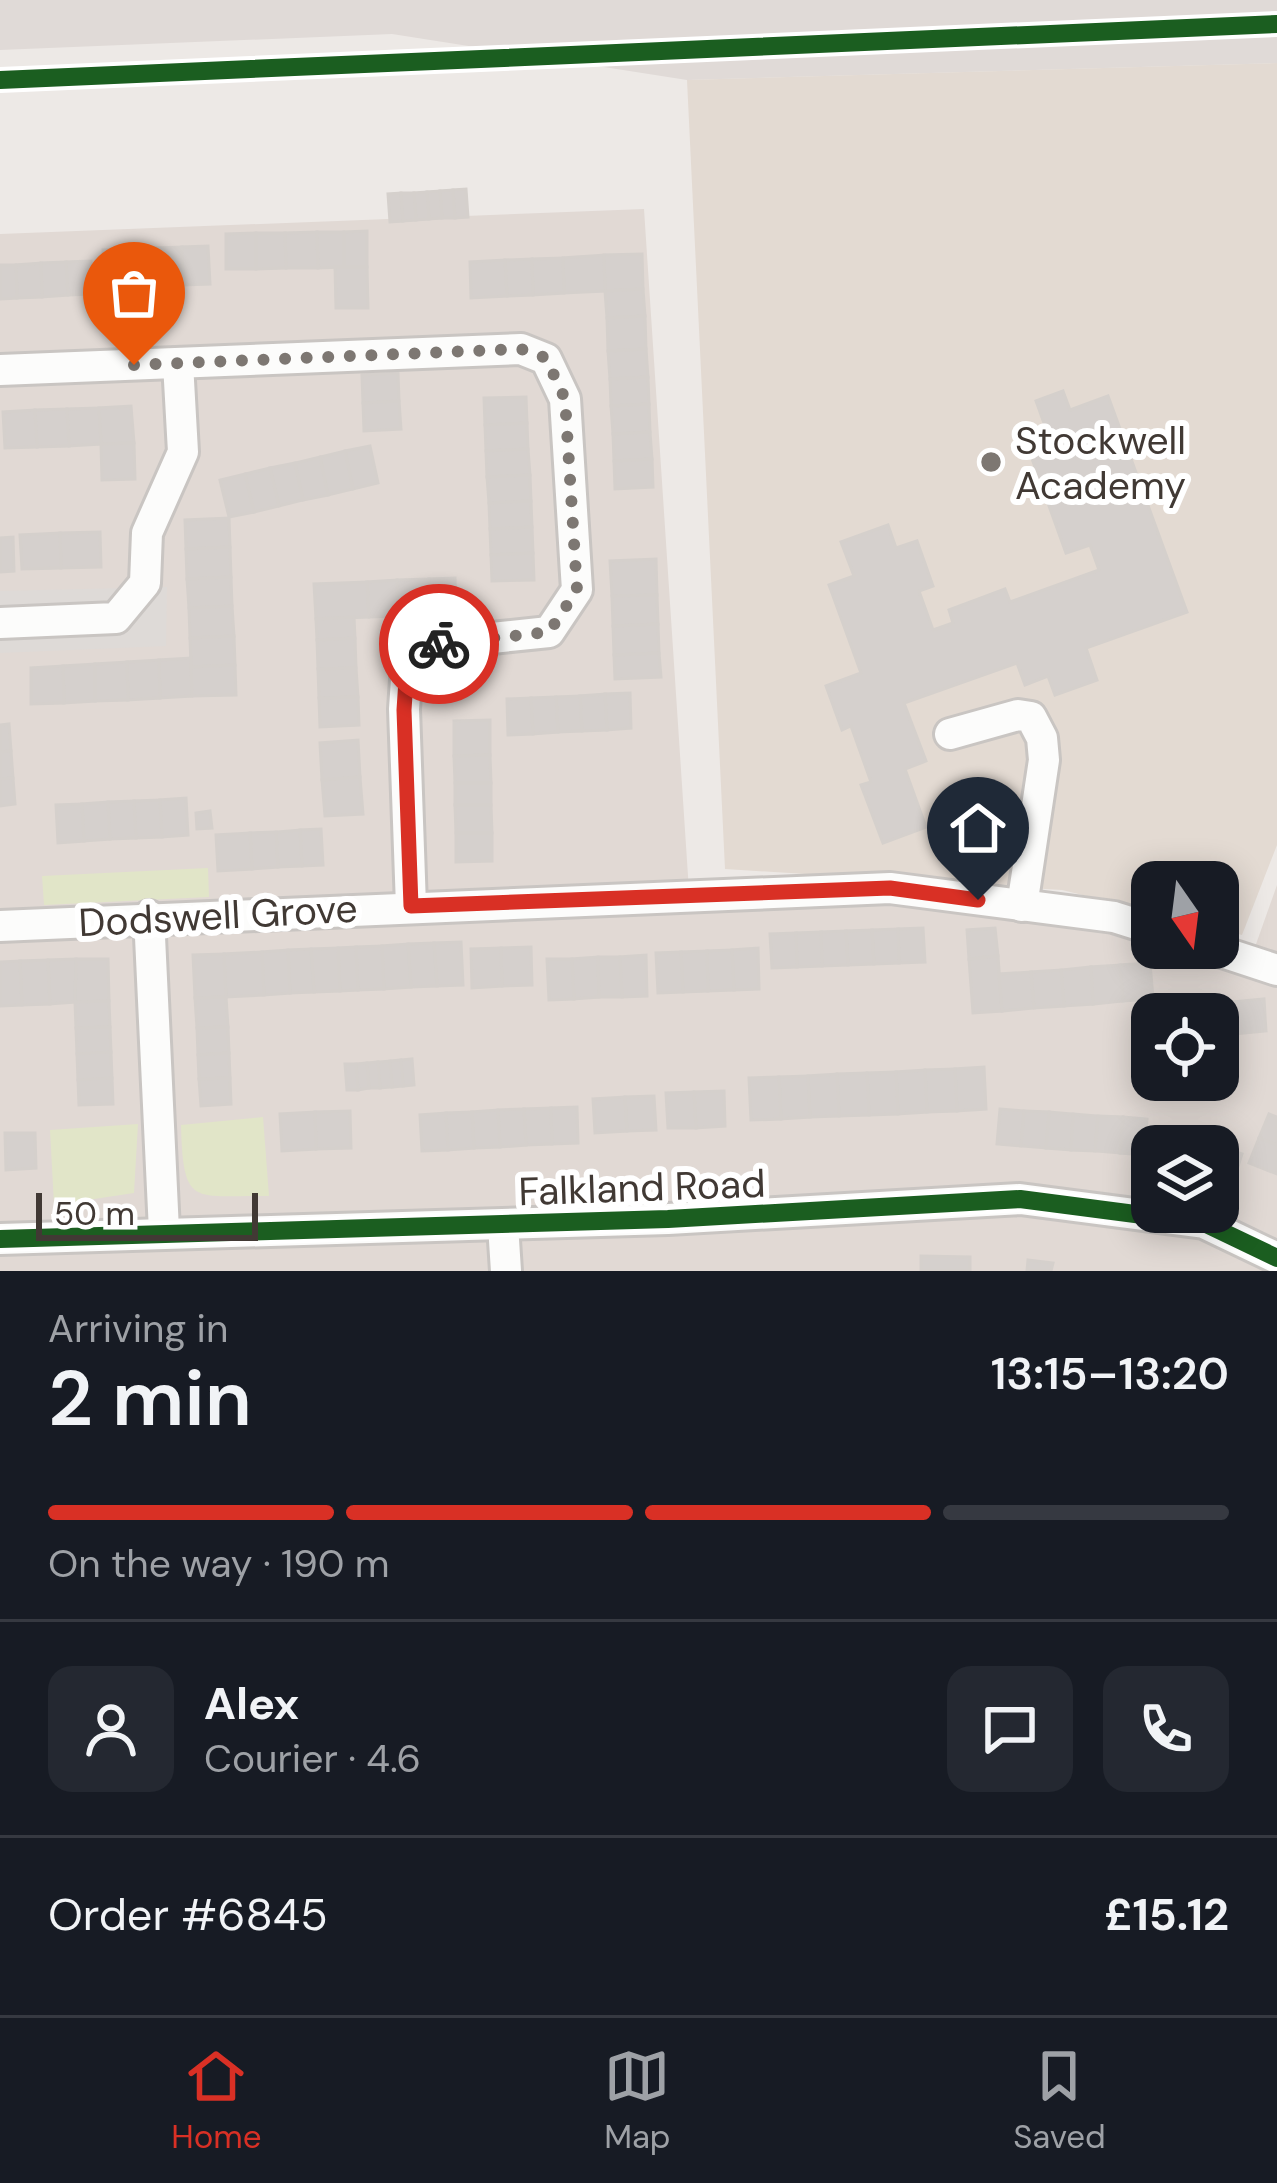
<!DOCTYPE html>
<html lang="en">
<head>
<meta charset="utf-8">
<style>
	body { margin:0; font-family:"DM Sans",sans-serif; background:#242831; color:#f1f3f6; height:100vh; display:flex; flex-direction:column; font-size:45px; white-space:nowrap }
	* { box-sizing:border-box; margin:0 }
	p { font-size:39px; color:#9ea1a6 }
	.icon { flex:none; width:66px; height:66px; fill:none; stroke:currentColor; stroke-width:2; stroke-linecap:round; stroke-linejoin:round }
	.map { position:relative; height:1271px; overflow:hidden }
	.side { display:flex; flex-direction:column; background:#171b24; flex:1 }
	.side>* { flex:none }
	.needle { width:78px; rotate:166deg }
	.buttons { position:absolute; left:1131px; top:861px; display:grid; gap:24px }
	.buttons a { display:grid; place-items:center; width:108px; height:108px; border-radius:24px; background:#171b24; box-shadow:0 6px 30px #0003; font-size:60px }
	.scale { position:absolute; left:36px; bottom:30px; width:222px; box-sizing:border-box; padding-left:12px; border:6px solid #413934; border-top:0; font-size:33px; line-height:42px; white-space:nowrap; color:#413934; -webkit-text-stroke:9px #fff; paint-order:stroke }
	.pin { position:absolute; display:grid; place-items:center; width:102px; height:102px; color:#fff; margin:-123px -51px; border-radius:50% 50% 50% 0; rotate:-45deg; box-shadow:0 0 12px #0007 }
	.pin .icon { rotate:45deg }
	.courier { position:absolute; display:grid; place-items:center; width:120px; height:120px; margin:-60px; border:9px solid #d93025; border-radius:50%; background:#fff; color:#222; box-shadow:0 3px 15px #0007 }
	.overview em { font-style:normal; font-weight:600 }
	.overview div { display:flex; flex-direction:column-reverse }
	.overview { display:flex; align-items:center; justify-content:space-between; height:204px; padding:0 48px }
	h1 { font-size:78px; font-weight:600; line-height:90px }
	.bar { display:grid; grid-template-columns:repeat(4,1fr); gap:18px 12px; align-content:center; height:144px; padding:0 48px }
	.bar i { height:15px; border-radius:9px; background:#363941 }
	.bar .on { background:#d93025 }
	.bar p { grid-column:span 4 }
	.line { display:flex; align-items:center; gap:30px; padding:0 48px; border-top:3px solid #363941 }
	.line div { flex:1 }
	.round { display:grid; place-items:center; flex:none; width:126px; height:126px; border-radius:24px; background:#242831 }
	.tabs { display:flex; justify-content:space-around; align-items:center; height:168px; border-top:3px solid #363941; background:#171b24; font-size:33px; color:#9ea1a6 }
	.tabs a { display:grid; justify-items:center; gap:6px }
	.tabs .on { color:#d93025 }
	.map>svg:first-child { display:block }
</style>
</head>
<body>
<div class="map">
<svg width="1277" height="1271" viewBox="0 0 1277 1271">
	<rect width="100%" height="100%" fill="#ede9e6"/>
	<path fill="#e1d9d4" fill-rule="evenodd" d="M644,209l45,682 364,8 99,24v25h66v-10l37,9 22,-62v386h-1277v-1037zM1152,1014h66v66h-66zM1152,1146h66v66h-66z"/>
	<polygon fill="#e0dad7" points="0,0 1277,0 1277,63 687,80 392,34 0,50"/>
	<polygon fill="#e3dad2" points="1277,63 1277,845 1242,935 1218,929 1218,882 1152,882 1152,912 1062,890 725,869 687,80"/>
	<g fill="#e1e5c8">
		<polygon points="208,868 209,897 44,905 42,876"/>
		<path d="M263,1117l6,79c-75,-1 -86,13 -88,-71z"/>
		<polygon points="138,1124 134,1193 54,1205 50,1130"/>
	</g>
	<polygon fill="#dedad7" points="167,587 166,646 0,653 0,591"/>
	<g fill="#d5d0cd" stroke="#d5d0cc" stroke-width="3">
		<polygon points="466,189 468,217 455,218 453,190"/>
		<polygon points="453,190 455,218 442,218 440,191"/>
		<polygon points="440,191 442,218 429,219 427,192"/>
		<polygon points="427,192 429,219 416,220 414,193"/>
		<polygon points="401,193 403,221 390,222 388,194"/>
		<polygon points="401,193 414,193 416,220 403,221"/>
		<polygon points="367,231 367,267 344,267 344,232"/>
		<polygon points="317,232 344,232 344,267 318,268"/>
		<polygon points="317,232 318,268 286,268 285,233"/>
		<polygon points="256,233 256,269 226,269 226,234"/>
		<polygon points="256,233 285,233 286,268 256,269"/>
		<polygon points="208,246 210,284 183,285 182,247"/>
		<polygon points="182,247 183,285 157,286 155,248"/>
		<polygon points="155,248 157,286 131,287 129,249"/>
		<polygon points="129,249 131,287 104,289 103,250"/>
		<polygon points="642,254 643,289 605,291 604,255"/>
		<polygon points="604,255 605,291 564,293 563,258"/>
		<polygon points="563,258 564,293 533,295 532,259"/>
		<polygon points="532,259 533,295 507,296 505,260"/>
		<polygon points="505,260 507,296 471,298 470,262"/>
		<polygon points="91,261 93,294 68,295 66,262"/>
		<polygon points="66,262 68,295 42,297 41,263"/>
		<polygon points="41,263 42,297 17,298 16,265"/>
		<polygon points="0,265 16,265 17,298 0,299"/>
		<polygon points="335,267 367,267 368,308 336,308"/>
		<polygon points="643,289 645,316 607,318 605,291"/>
		<polygon points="645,316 646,349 608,351 607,318"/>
		<polygon points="646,349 648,377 610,379 608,351"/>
		<polygon points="398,373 399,401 363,403 362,375"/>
		<polygon points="648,377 649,404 611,406 610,379"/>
		<polygon points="1063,391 1070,410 1108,396 1187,612 1086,648 1097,680 1055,695 1048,676 1025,685 1017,663 904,703 926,761 905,769 926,827 883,843 861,785 871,782 851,726 842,730 826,686 861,673 829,585 854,576 841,542 888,525 896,548 917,541 933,586 919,591 933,630 953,623 949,610 1005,589 1010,602 1099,570 1090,545 1066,553 1031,456 1053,448 1036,401"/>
		<polygon points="526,397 527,423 485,425 484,398"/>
		<polygon points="399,401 401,429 364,431 363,403"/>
		<polygon points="649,404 650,432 613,434 611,406"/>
		<polygon points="131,406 134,443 101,444 99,408"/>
		<polygon points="99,408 101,444 69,446 67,409"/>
		<polygon points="67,409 69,446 37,447 35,410"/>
		<polygon points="35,410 37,447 5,448 3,412"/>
		<polygon points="527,423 528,449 486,451 485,425"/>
		<polygon points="650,432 652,459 614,461 613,434"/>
		<polygon points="134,443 135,479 102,480 101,444"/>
		<polygon points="370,446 378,483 353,489 345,451"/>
		<polygon points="528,449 530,475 487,477 486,451"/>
		<polygon points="345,451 353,489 328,495 320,457"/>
		<polygon points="320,457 328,495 303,500 295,463"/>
		<polygon points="652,459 653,487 615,489 614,461"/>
		<polygon points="295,463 303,500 279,506 270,468"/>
		<polygon points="270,468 279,506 254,512 245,474"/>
		<polygon points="245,474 254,512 229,517 220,480"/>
		<polygon points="530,475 531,501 489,503 487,477"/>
		<polygon points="531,501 532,527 490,529 489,503"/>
		<polygon points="229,518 230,547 186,549 185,520"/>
		<polygon points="532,527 533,553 491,555 490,529"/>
		<polygon points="100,532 101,567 61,568 60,533"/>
		<polygon points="60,533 61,568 22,569 20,535"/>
		<polygon points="13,537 14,571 0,572 0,538"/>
		<polygon points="230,547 231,577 187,579 186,549"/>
		<polygon points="533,553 534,580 492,581 491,555"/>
		<polygon points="656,559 657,595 612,596 610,561"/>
		<polygon points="231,577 232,606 189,608 187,579"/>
		<polygon points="455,578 456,613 431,614 429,579"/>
		<polygon points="429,579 431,614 398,616 397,580"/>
		<polygon points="397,580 398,616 369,617 367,582"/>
		<polygon points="367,582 369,617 316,619 314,584"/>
		<polygon points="657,595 658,624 613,626 612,596"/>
		<polygon points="232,606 234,636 190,638 189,608"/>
		<polygon points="354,617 355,638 317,640 316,619"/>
		<polygon points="658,624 659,653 614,655 613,626"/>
		<polygon points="234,636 235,665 191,667 190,638"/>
		<polygon points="355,638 356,668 318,669 317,640"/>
		<polygon points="659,653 661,677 615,679 614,655"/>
		<polygon points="191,658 192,696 160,698 159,660"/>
		<polygon points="159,660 160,698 128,700 127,662"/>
		<polygon points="127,662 128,700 95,701 95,664"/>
		<polygon points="95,664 95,701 64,703 63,666"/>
		<polygon points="235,665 236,695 192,696 191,667"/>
		<polygon points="63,666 64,703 31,704 31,668"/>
		<polygon points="356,668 358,697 319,698 318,669"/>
		<polygon points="630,693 631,728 607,730 605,694"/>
		<polygon points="605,694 607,730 582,731 580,696"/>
		<polygon points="580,696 582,731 558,732 556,697"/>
		<polygon points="358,697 359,725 320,727 319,698"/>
		<polygon points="556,697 558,732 533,734 531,698"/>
		<polygon points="531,698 533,734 508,735 507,699"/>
		<polygon points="490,720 490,755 454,756 454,721"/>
		<polygon points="9,724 11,751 0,752 0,725"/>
		<polygon points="358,740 360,777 322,780 320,743"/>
		<polygon points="11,751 13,778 0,779 0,752"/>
		<polygon points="490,755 491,783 455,783 454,756"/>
		<polygon points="360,777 363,814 325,816 322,780"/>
		<polygon points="13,778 15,804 0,806 0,779"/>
		<rect x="455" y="783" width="36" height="22"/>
		<polygon points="186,798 188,835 162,837 160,800"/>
		<polygon points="160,800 162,837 136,838 134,801"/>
		<polygon points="134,801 136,838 110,839 108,802"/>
		<polygon points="108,802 110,839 84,841 82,804"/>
		<polygon points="82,804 84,841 58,843 56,805"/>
		<polygon points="455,805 491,805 492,833 456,833"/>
		<polygon points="210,811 212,828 197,829 196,813"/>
		<polygon points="321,829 323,865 302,866 300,830"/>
		<polygon points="300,830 302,866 278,867 276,832"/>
		<polygon points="276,832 278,867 252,869 250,833"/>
		<polygon points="250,833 252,869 218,871 216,835"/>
		<polygon points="456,833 492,833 492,861 456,862"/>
		<polygon points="923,928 925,962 899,963 898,929"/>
		<polygon points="995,928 998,956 969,959 967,930"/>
		<polygon points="898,929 899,963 874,964 872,930"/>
		<polygon points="872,930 874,964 848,965 846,931"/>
		<polygon points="846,931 848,965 822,966 821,932"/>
		<polygon points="821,932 822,966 797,967 796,933"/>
		<polygon points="796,933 797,967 772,968 770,934"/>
		<polygon points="461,942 463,985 437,986 434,943"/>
		<polygon points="434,943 437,986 411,987 408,944"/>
		<polygon points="408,944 411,987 384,989 382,946"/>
		<polygon points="382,946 384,989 358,990 356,947"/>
		<polygon points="356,947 358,990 340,991 338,948"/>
		<polygon points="531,947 532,985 502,986 501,948"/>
		<polygon points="338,948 340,991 314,992 311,949"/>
		<polygon points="501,948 502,986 472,988 471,949"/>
		<polygon points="758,948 759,989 734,990 732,950"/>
		<polygon points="311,949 314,992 290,993 288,950"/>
		<polygon points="288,950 290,993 264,995 262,952"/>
		<polygon points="732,950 734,990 708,991 707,951"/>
		<polygon points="707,951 708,991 683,992 681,952"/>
		<polygon points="262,952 264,995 226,997 224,954"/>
		<polygon points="681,952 683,992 658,993 656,953"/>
		<polygon points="224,954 226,997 195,998 193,955"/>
		<polygon points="646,955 647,996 622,997 620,957"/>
		<polygon points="998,956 1002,1011 973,1013 969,959"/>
		<polygon points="598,957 599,997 574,999 572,959"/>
		<polygon points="598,957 620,957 622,997 599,997"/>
		<polygon points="76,959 108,959 109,1001 75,1002"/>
		<polygon points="76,959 75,1002 50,1004 48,960"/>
		<polygon points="547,959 572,959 574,999 549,1000"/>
		<polygon points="48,960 50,1004 22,1005 20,961"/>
		<polygon points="20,961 22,1005 0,1006 0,962"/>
		<polygon points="1150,963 1153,999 1123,1001 1120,965"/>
		<polygon points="1120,965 1123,1001 1093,1004 1091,967"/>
		<polygon points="1091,967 1093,1004 1064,1006 1061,970"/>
		<polygon points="1061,970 1064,1006 1034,1008 1031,972"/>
		<polygon points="1031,972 1034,1008 1002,1011 999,974"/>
		<polygon points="226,997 228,1027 197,1028 195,998"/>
		<polygon points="1264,999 1266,1031 1233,1034 1231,1002"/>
		<polygon points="109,1001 110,1027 76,1028 75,1002"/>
		<polygon points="1231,1002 1233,1034 1218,1035 1218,1014 1199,1014 1199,1004"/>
		<polygon points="1199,1004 1199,1014 1167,1014 1166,1006"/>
		<polygon points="110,1027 111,1052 77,1054 76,1028"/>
		<polygon points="228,1027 229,1053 198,1055 197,1028"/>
		<polygon points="111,1052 112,1078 78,1080 77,1054"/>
		<polygon points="229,1053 230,1078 199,1079 198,1055"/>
		<polygon points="412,1059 414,1085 403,1086 401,1060"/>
		<polygon points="401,1060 403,1086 392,1087 390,1061"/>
		<polygon points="390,1061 392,1087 380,1088 378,1062"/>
		<polygon points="378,1062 380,1088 369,1088 367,1063"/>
		<polygon points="367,1063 369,1088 358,1090 356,1064"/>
		<polygon points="345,1064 356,1064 358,1090 347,1090"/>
		<polygon points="984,1067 986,1109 957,1111 955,1069"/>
		<polygon points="955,1069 957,1111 927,1112 925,1070"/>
		<polygon points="925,1070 927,1112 898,1114 896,1072"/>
		<polygon points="896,1072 898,1114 869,1115 867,1073"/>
		<polygon points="867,1073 869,1115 839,1116 837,1074"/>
		<polygon points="837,1074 839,1116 810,1117 808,1076"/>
		<polygon points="808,1076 810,1117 781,1119 779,1077"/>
		<polygon points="779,1077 781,1119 751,1120 749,1078"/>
		<polygon points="112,1078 113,1104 79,1105 78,1080"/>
		<polygon points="230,1078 231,1104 201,1106 199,1079"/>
		<polygon points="724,1091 725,1126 696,1128 694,1092"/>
		<polygon points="694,1092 696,1128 668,1128 666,1093"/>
		<polygon points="654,1096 656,1130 627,1131 625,1097"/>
		<polygon points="625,1097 627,1131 595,1133 593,1099"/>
		<polygon points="577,1107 578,1143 552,1144 551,1108"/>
		<polygon points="551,1108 552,1144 526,1145 524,1109"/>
		<polygon points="524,1109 526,1145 500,1147 498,1110"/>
		<polygon points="1000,1109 1024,1111 1021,1146 997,1144"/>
		<polygon points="498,1110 500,1147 474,1148 472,1112"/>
		<polygon points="350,1111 351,1148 316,1149 315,1112"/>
		<polygon points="1024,1111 1049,1112 1046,1148 1021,1146"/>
		<polygon points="315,1112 316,1149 282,1151 280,1114"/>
		<polygon points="472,1112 474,1148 448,1150 446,1113"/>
		<polygon points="1049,1112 1073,1114 1071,1150 1046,1148"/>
		<polygon points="446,1113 448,1150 422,1151 420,1115"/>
		<polygon points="1073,1114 1098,1116 1095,1151 1071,1150"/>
		<polygon points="1269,1114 1277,1117 1277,1145 1259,1138"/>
		<polygon points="1098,1116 1123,1117 1120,1153 1095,1151"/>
		<polygon points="1123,1117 1147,1119 1145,1155 1120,1153"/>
		<polygon points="1168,1129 1205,1142 1204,1146 1162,1146"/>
		<polygon points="5,1133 35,1133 36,1168 6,1170"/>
		<polygon points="1259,1138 1277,1145 1277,1174 1249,1163"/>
		<polygon points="1205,1142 1242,1154 1231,1188 1218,1183 1218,1146 1204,1146"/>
		<polygon points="921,1256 970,1257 970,1271 921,1271"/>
		<polygon points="1028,1260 1053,1263 1051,1271 1027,1271"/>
	</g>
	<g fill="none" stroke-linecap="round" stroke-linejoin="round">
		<defs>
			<g id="minor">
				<polyline points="0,370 521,349 546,359 565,399 577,590 549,632 434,644 407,665 404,709 411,906"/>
				<polyline points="0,623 116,618 145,583 147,533 183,452 178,363"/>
				<polyline points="950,734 1018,715 1031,717 1042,738 1044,760 1022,906"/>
				<polyline points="149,916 164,1231"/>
				<polyline points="0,926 890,888 1114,917 1152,929"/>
				<polyline points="1210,948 1277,970"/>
				<polyline points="503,1225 506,1271"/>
				<polyline points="0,1239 668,1219 1020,1199 1204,1223 1277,1258"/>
			</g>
		</defs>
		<use href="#minor" stroke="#c9c5c2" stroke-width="36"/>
		<use href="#minor" stroke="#fcfcfb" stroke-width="30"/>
		<defs>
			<g id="cycleway">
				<polyline points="0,80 1277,24"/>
				<polyline points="0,1239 668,1219 1020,1199 1204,1223 1277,1258"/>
			</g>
		</defs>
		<use href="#cycleway" stroke="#fff" stroke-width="26"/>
		<use href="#cycleway" stroke="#1b5e20" stroke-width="18"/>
	</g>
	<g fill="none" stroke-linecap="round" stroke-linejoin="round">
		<polyline stroke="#7d7772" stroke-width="12" stroke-dasharray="0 21.6" points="134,365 521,349 546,358 565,399 577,590 549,632 439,644"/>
		<polyline stroke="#d93025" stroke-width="15" points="439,644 407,665 404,710 411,906 890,888 978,900"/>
	</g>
	<circle fill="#7d7772" stroke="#fff" stroke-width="4.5" cx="991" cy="462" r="12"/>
	<g text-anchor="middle" stroke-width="12" stroke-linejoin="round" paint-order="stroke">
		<g font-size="39" fill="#413934" stroke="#fff" text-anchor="start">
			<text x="1015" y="454">Stockwell<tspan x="1015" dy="45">Academy</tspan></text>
		</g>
		<g font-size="39" fill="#413934" stroke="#fff">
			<text transform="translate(218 915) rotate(-3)" y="14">Dodswell Grove</text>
			<text transform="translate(642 1187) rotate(-2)" y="14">Falkland Road</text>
		</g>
	</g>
</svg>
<div class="buttons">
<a><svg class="needle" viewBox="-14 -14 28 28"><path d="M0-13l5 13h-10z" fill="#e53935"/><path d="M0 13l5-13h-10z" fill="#9ea1a6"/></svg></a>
<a><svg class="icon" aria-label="locate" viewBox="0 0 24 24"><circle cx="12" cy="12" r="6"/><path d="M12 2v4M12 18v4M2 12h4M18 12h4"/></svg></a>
<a><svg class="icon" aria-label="layers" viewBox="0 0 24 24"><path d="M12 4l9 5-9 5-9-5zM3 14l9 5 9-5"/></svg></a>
</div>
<div class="scale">50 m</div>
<div class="pin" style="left:134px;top:365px;background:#ea580c"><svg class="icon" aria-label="bag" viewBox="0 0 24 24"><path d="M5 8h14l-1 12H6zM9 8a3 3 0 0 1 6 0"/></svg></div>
<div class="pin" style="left:978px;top:900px;background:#1f2937"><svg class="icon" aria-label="home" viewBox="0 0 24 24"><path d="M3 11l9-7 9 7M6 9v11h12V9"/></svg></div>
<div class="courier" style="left:439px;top:644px"><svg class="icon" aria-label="bike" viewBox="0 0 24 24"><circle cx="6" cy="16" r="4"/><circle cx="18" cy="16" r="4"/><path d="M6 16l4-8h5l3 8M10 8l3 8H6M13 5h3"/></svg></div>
</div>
<section class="side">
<div class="overview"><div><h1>2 min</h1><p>Arriving in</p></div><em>13:15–13:20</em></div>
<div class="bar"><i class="on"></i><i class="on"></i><i class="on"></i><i></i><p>On the way · 190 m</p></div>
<div class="line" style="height:216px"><a class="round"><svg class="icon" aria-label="person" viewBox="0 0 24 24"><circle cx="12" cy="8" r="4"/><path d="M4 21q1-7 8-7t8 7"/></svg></a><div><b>Alex</b><p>Courier · 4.6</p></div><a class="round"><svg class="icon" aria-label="chat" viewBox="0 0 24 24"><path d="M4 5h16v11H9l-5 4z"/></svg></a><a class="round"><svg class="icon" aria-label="phone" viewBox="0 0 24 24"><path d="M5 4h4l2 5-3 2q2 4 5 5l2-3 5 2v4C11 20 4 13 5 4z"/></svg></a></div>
<div class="line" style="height:156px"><div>Order #6845</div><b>£15.12</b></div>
</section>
<nav class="tabs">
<a class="on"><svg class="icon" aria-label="home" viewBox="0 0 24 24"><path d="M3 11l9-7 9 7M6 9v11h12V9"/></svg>Home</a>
<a><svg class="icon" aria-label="map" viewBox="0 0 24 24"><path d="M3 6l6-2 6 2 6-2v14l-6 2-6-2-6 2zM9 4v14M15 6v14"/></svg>Map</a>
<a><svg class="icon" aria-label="saved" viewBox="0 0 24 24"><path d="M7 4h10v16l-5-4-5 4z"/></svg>Saved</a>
</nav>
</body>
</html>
